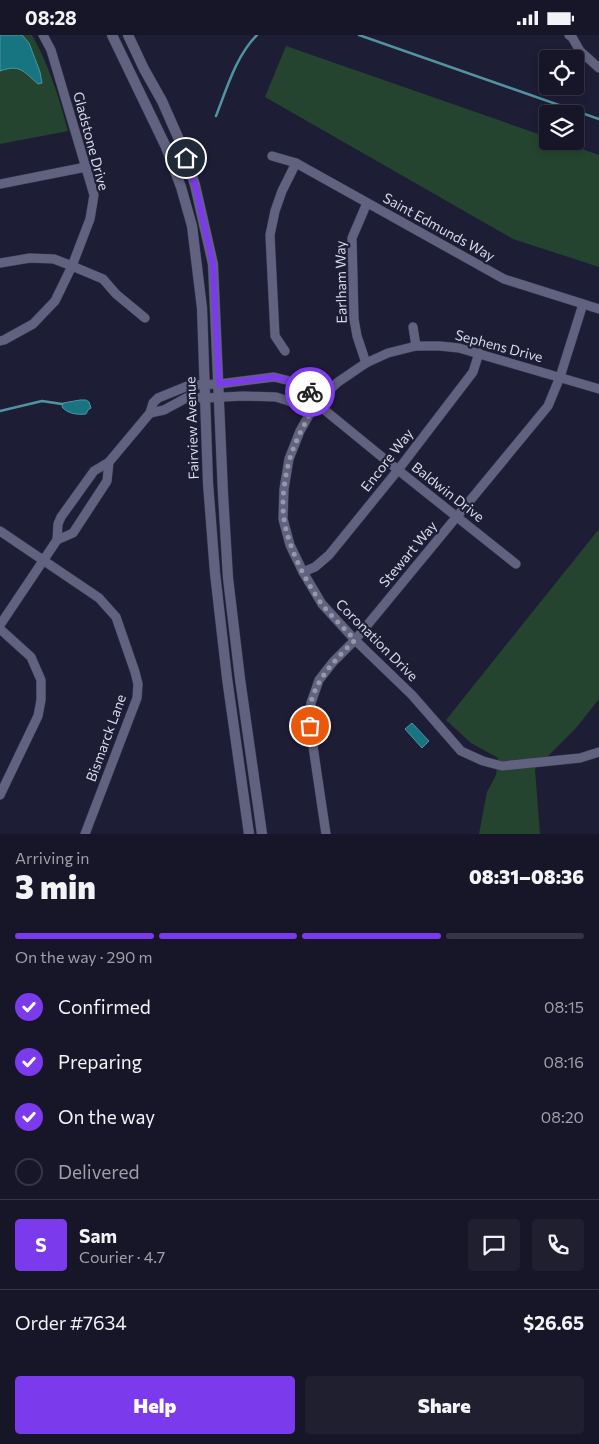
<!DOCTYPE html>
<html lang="en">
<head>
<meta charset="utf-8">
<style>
	body { margin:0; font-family:Commissioner,sans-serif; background:#1f1f30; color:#f1f3f6; height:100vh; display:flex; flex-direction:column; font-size:19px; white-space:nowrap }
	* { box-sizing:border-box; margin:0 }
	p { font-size:16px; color:#9e9fa8 }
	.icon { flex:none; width:28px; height:28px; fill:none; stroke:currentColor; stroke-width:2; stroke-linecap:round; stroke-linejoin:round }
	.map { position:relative; height:799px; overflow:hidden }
	.details { display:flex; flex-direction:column; background:#161628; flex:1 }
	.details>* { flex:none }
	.buttons { position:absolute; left:539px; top:15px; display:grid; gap:10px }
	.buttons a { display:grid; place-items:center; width:45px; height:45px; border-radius:5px; background:#161628; box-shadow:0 2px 8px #0003,0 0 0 1px #353545; font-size:25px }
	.pin { position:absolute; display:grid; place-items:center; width:42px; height:42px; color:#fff; margin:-21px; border:2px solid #fff; border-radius:50%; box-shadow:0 1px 5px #0007 }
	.courier { position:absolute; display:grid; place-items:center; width:50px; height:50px; margin:-25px; border:4px solid #7c3aed; border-radius:50%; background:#fff; color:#222; box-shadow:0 1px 6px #0007 }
	.overview em { font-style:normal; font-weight:800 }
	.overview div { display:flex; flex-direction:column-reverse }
	.overview { display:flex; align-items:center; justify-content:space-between; height:85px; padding:0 15px }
	h1 { font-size:32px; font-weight:800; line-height:38px }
	.bar { display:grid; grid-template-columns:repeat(4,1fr); gap:8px 5px; align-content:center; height:60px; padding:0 15px }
	.bar i { height:6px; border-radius:4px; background:#353545 }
	.bar .selected { background:#7c3aed }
	.bar p { grid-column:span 4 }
	.line { display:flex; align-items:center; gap:12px; padding:0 15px; border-top:1px solid #353545 }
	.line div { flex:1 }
	.round { display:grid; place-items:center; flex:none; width:52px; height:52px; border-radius:5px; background:#1f1f30 }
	ol { padding:0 15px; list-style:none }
	li { display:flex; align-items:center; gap:15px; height:55px }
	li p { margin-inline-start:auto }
	li .icon { padding:5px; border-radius:50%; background:#7c3aed; color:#fff; stroke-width:4 }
	li:last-child { color:#9e9fa8 }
	li i { width:28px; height:28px; border:2px solid #353545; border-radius:50% }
	.primary-button { display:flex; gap:10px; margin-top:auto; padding:10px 15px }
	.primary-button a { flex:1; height:58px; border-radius:5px; background:#7c3aed; color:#fff; font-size:20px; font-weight:800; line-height:58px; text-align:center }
	.primary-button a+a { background:#1f1f30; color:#f1f3f6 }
	.status { display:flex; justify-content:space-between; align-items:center; height:35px; padding:0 25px; background:#161628; direction:ltr }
	.status svg { height:14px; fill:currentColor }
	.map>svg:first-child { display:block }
</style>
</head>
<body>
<div class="status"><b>08:28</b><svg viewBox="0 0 49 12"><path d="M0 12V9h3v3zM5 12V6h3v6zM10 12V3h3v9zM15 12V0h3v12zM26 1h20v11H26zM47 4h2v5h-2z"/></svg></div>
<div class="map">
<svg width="599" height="799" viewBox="0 0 599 799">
	<rect width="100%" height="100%" fill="#1e1d36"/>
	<g fill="#24442f">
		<path d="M0,0h32c17,30 27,63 36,96l-68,13z"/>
		<polygon points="286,11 547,102 548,106 559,106 599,120 599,232 513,204 265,62"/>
		<polygon points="599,494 599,664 576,693 535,734 540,799 479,799 487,757 496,740 498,723 471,708 446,685"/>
	</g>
	<g fill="#177582" stroke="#5193a1">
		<path d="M0,0h22l7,8 11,29 2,11 -4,1c-15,-13 -18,-20 -38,-13z"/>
		<path d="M80,365h6l3,2 2,6 -3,2 -2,4c-8,1 -18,0 -24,-7l1,-4z"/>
		<polygon points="412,688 429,706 422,713 405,694"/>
	</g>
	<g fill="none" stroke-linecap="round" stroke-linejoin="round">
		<g stroke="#5193a1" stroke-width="2.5">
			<polyline points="359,0 599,84"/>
			<path d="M216,81c11,-28 20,-60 41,-81"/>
			<polyline points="0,376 42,366 62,369"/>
		</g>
		<defs>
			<g id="minor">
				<polyline points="569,0 572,2 580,16 599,33"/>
				<polyline points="272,121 296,128 504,244 599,274"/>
				<polyline points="0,149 86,132"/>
				<polyline points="0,228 30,223 54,224 72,231 103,244 116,259 145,283"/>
				<polyline points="413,292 416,311"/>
				<polyline points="0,306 4,305 33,289 55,266 72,231 90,184 94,160 51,15 43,0"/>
				<polyline points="285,316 275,301 270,200 275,176 282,156 296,128"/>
				<polyline points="366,328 357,301 354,284 352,203 367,168"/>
				<polyline points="599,354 459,313 440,311 416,311 388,318 366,328 338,347 316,368 300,396 289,424 284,454 283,484 290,510 303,537 322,569 355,605 412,660 461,716 483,726 502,731 580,723 599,717"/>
				<polyline points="150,378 164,375 188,362 205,363 243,361 276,362 301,370 316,368"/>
				<polyline points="0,496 99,563 116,582 135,637 138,649 137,663 85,799"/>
				<polyline points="57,505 73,498 107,446 109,427"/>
				<polyline points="303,537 315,532 329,520 398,435 473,337 479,318"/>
				<polyline points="0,590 57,505 58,489 61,482 94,436 109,427 150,378 153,368 158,363 190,350 219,349 274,342 298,348 310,356 316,368 398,435 516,529"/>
				<polyline points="0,594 31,622 41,645 41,665 38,681 0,760"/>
				<polyline points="326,799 310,691 311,668 319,645 333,627 355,605 548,371 560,342 583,269"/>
			</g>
			<g id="tertiary">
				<polyline points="112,0 166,112 181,152 192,191 202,273 208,448 215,538 227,643 249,799"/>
				<polyline points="128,0 144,34 162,66 181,109 195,150 213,229 223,459 228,543 240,644 262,799"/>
			</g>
		</defs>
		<use href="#minor" stroke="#3a384d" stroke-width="10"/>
		<use href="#tertiary" stroke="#3a384d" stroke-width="11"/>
		<use href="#minor" stroke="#61627f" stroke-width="9"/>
		<use href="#tertiary" stroke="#61627f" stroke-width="10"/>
	</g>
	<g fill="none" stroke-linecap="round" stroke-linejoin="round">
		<path stroke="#9697aa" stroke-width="5" stroke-dasharray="0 9" d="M310,691c0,-8 -1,-17 1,-24 7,-26 26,-44 44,-62 -11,-12 -24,-24 -34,-37 -16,-23 -33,-56 -37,-84 -3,-17 1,-44 6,-61 6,-19 16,-37 26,-55l-6,-11"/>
		<polyline stroke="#7c3aed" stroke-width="6" points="186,123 195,150 213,229 219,349 274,342 298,348 310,357"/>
	</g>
	<g text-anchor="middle" stroke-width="4.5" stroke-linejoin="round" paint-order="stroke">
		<g font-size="14" fill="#d7d8e9" stroke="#1e1d36">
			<text transform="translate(91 106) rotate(75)" y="5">Gladstone Drive</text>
			<text transform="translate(439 192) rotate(29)" y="5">Saint Edmunds Way</text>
			<text transform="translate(341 247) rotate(-91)" y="5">Earlham Way</text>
			<text transform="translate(499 311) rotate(15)" y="5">Sephens Drive</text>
			<text transform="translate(192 393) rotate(-92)" y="5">Fairview Avenue</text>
			<text transform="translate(387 425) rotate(-52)" y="5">Encore Way</text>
			<text transform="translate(448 457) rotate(38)" y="5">Baldwin Drive</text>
			<text transform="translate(408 519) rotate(-50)" y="5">Stewart Way</text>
			<text transform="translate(377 605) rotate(45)" y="5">Coronation Drive</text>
			<text transform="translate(106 703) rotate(-70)" y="5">Bismarck Lane</text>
		</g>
	</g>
</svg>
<div class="buttons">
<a><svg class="icon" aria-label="locate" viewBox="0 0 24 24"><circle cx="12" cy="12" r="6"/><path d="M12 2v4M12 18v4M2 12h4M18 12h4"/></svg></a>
<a><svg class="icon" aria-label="layers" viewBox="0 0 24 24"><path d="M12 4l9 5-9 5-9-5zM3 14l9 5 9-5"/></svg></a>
</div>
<div class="pin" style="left:310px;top:691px;background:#ea580c"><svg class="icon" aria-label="bag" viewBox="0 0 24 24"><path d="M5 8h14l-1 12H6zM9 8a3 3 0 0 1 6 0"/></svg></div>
<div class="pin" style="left:186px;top:123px;background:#1f2937"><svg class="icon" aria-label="home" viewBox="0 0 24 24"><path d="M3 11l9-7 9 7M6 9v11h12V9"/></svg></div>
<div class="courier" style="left:310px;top:357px"><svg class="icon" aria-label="bike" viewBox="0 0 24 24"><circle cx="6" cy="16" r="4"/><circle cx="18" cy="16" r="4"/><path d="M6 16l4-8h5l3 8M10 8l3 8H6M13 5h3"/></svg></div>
</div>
<section class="details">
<div class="overview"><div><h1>3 min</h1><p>Arriving in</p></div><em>08:31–08:36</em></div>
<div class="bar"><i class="selected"></i><i class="selected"></i><i class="selected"></i><i></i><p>On the way · 290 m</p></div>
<ol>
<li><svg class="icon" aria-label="check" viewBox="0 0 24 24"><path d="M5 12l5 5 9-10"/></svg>Confirmed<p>08:15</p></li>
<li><svg class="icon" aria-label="check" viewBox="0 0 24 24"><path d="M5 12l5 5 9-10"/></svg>Preparing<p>08:16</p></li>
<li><svg class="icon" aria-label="check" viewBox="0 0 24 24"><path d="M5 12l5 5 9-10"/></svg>On the way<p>08:20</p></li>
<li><i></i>Delivered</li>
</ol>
<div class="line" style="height:90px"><b class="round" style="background:#7c3aed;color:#fff">S</b><div><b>Sam</b><p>Courier · 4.7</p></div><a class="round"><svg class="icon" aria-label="chat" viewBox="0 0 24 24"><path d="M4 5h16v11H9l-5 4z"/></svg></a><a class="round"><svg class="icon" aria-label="phone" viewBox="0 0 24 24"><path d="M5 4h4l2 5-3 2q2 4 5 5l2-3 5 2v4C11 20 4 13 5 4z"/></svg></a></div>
<div class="line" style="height:65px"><div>Order #7634</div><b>$26.65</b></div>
<div class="primary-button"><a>Help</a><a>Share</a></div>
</section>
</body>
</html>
